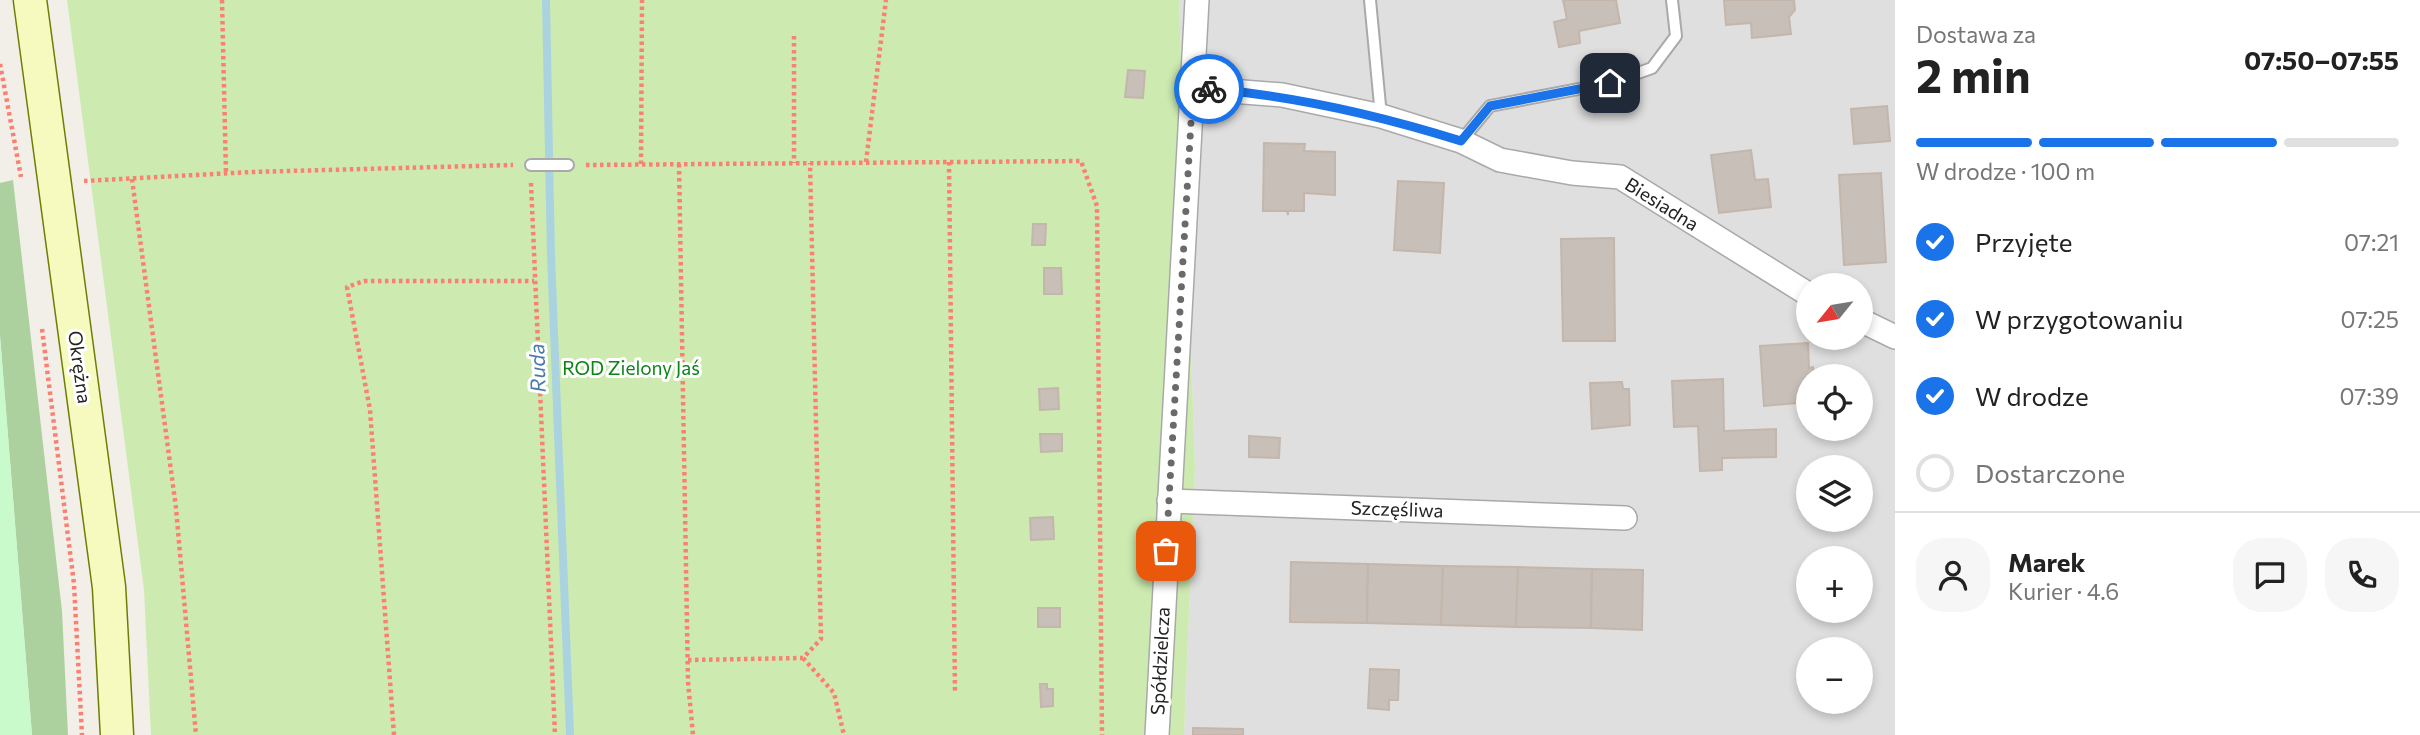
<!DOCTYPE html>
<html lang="pl">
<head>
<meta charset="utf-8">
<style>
	body { margin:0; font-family:Commissioner,sans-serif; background:#f6f6f6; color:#222; height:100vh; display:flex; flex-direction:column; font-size:26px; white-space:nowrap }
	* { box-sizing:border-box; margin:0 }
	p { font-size:23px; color:#767676 }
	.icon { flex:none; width:38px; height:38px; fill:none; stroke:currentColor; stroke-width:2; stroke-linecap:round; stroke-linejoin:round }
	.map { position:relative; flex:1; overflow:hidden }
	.details { display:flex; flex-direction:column; background:#fff; width:525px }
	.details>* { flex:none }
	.needle { width:46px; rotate:240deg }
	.controls { position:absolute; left:1796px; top:273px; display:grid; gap:14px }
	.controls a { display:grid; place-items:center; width:77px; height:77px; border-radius:50%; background:#fff; box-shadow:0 4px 10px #0003; font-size:35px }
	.pin { position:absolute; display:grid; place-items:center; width:60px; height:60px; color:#fff; margin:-30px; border-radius:14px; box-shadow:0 4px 10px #0006 }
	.courier { position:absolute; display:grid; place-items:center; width:70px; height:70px; margin:-35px; border:5px solid #1a73e8; border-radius:50%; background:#fff; color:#222; box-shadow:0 2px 9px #0007 }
	.headline em { font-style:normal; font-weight:700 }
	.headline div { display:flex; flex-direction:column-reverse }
	.headline { display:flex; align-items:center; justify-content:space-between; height:119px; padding:0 21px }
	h1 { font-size:46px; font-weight:700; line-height:52px }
	.bar { display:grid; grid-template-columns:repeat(4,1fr); gap:10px 7px; align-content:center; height:84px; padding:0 21px }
	.bar i { height:9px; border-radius:5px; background:#e0e0e0 }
	.bar .selected { background:#1a73e8 }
	.bar p { grid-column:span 4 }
	.line { display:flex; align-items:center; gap:18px; padding:0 21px; border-top:2px solid #e0e0e0 }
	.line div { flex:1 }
	.round { display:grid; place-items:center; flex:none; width:74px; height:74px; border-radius:28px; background:#f6f6f6 }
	ol { padding:0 21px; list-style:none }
	li { display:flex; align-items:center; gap:21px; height:77px }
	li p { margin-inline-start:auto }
	li .icon { padding:7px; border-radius:50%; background:#1a73e8; color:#fff; stroke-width:4 }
	li:last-child { color:#767676 }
	li i { width:38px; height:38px; border:4px solid #e0e0e0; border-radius:50% }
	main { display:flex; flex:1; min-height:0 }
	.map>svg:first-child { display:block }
</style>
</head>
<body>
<main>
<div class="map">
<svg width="1895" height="735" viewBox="0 0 1895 735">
	<rect width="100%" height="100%" fill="#f2efe9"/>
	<path fill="#e0dfdf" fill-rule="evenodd" d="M1179,0h716v735h-711l11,-267zM1808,285h52v53h-52zM1808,376h52v53h-52zM1808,467h52v53h-52zM1808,558h52v53h-52zM1808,649h52v53h-52z"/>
	<polygon fill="#cdebb0" points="67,0 1179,0 1195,468 1184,735 151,735 144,590"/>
	<polygon fill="#add19e" points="13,180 62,611 68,735 32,735 0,336 0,183"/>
	<polygon fill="#c8facc" points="0,336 32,735 0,735"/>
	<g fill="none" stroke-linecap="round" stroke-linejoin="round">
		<polyline stroke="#aad3df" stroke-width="8" points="546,0 551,256 570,735"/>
	</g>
	<g fill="#c7bfb8" stroke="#c4b6ab" stroke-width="2">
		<polygon points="1563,0 1616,0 1620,23 1579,31 1580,43 1559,47 1554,22 1567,19"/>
		<polygon points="1724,0 1794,0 1795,10 1789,17 1791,34 1752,38 1751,23 1726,25"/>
		<polygon points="1128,70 1145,71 1143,98 1125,97"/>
		<polygon points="1887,106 1890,141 1854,144 1851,109"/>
		<polygon points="1264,143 1305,144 1304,151 1335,152 1335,195 1304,193 1304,211 1288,211 1288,215 1287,211 1263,211"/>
		<polygon points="1751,150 1755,180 1768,179 1771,207 1719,213 1711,155"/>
		<polygon points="1881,173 1886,262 1844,265 1839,175"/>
		<polygon points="1398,181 1444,183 1440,253 1394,250"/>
		<polygon points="1033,224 1046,224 1045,245 1032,245"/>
		<polygon points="1614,238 1615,341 1563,341 1561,239"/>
		<polygon points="1044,268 1061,268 1062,294 1044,294"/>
		<polygon points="1808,343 1809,368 1813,367 1814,376 1808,376 1808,402 1764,406 1760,346"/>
		<polygon points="1723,379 1724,431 1776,429 1776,457 1722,458 1722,470 1700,471 1698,426 1674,427 1672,381"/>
		<polygon points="1622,382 1623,389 1629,389 1630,425 1592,429 1590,383"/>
		<polygon points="1058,388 1059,409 1040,410 1039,389"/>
		<polygon points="1040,434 1062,434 1062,451 1041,452"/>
		<polygon points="1249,436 1280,438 1279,458 1249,457"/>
		<polygon points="1053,517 1054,539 1031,540 1030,518"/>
		<polygon points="1291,562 1368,564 1367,623 1290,622"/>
		<polygon points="1368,564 1443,566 1441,625 1367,623"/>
		<polygon points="1443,566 1518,567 1516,627 1441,625"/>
		<polygon points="1518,567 1592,569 1591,628 1516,627"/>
		<polygon points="1592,569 1643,570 1642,630 1591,628"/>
		<rect x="1038" y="608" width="22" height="19"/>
		<polygon points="1370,669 1399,670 1398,700 1389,700 1389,710 1368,708"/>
		<polygon points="1040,684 1047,684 1047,689 1053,689 1053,706 1041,707"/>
		<polygon points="1193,728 1243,729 1243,735 1193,735"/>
	</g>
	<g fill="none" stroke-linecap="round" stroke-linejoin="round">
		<defs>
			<g id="lane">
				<polyline points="1370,0 1381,116"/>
				<polyline points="1461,141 1490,106 1610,83 1652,68 1676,36 1672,0"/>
				<polyline points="531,165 568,165"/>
			</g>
			<g id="street">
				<polyline points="1193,88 1282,95 1381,116 1461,141 1500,160 1572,173 1620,177 1808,294"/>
				<polyline points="1860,320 1895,337"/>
				<polyline points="1169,501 1625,518"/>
				<polyline points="1157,735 1197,0"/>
			</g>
			<polyline id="secondary" points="30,0 109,587 117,735"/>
		</defs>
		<use href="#lane" stroke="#a9a9a9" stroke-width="14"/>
		<use href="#street" stroke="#a9a9a9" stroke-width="26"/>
		<use href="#secondary" stroke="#707d05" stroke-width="35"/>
		<g stroke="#fa8072" stroke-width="4.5" stroke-dasharray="3.5 3.5" stroke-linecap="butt">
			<polyline points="222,0 226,174"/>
			<polyline points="794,36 794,163"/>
			<polyline points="0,64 21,177"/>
			<polyline points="866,162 886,0"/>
			<polyline points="949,162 955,692"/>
			<polyline points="641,164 642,0"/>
			<polyline points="679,164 688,682 693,735"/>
			<polyline points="586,165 1081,161 1097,206 1102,735"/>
			<polyline points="132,179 176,508 196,735"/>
			<polyline points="84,181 251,172 513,165"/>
			<polyline points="531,183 555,735"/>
			<polyline points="42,329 74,584 82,735"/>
			<polyline points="803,658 834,693 844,735"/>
			<polyline points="688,660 803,658 821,639 810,163"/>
			<polyline points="394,735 370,410 347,287 364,281 534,281"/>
		</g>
		<use href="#lane" stroke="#fff" stroke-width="10"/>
		<use href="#street" stroke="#fff" stroke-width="23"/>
		<use href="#secondary" stroke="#f7fabf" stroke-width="32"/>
	</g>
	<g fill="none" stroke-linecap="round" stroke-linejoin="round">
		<polyline stroke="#6b6a68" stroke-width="7" stroke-dasharray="0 12.6" points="1166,551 1193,88 1209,89"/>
		<path stroke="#1a73e8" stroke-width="9" d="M1209,89c88,7 169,26 252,52l29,-35 120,-23"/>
	</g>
	<g text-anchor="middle" stroke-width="6" stroke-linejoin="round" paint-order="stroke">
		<g font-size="19" fill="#222" stroke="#fff">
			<text transform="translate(1662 204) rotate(32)" y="7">Biesiadna</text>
			<text transform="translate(80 367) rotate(82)" y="7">Okrężna</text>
			<text transform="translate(1397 509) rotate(2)" y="7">Szczęśliwa</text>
			<text transform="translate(1160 661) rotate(-87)" y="7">Spółdzielcza</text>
		</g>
		<g font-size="19" fill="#0c8416" stroke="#fff">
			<text x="631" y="375">ROD Zielony Jaś</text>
		</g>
		<g font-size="21" font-style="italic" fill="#4a7aab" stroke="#fff">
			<text transform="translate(538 368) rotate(-92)" y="7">Ruda</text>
		</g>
	</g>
</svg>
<div class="controls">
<a><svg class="needle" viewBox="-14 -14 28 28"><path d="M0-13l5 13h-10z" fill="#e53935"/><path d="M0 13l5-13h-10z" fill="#767676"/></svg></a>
<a><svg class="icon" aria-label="locate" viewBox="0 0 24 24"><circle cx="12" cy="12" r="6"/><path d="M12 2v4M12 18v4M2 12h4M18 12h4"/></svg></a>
<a><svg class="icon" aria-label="layers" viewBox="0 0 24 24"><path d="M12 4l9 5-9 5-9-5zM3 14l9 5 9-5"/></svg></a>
<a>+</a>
<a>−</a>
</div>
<div class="pin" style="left:1166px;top:551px;background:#ea580c"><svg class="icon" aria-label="bag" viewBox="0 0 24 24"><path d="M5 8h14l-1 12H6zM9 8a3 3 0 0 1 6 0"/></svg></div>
<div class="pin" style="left:1610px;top:83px;background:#1f2937"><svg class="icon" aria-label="home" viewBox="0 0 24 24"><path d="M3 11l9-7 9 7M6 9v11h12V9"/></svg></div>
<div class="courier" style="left:1209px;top:89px"><svg class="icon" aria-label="bike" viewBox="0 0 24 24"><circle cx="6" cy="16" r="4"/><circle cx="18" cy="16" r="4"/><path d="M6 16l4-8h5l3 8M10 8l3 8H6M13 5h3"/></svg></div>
</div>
<section class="details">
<div class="headline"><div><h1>2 min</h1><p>Dostawa za</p></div><em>07:50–07:55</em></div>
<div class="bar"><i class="selected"></i><i class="selected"></i><i class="selected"></i><i></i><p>W drodze · 100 m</p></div>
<ol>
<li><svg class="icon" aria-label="check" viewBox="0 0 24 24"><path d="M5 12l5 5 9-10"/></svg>Przyjęte<p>07:21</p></li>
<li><svg class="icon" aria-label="check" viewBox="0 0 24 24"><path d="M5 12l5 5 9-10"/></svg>W przygotowaniu<p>07:25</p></li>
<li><svg class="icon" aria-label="check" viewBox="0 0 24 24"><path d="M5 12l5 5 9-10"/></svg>W drodze<p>07:39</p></li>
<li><i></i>Dostarczone</li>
</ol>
<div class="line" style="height:126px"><a class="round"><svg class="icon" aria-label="person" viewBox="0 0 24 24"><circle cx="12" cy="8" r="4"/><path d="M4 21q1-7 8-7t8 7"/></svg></a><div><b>Marek</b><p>Kurier · 4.6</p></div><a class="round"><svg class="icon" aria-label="chat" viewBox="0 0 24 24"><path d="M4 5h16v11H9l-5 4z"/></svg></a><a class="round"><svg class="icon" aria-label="phone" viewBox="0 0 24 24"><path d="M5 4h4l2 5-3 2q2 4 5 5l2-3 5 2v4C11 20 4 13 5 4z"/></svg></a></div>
</section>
</main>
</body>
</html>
